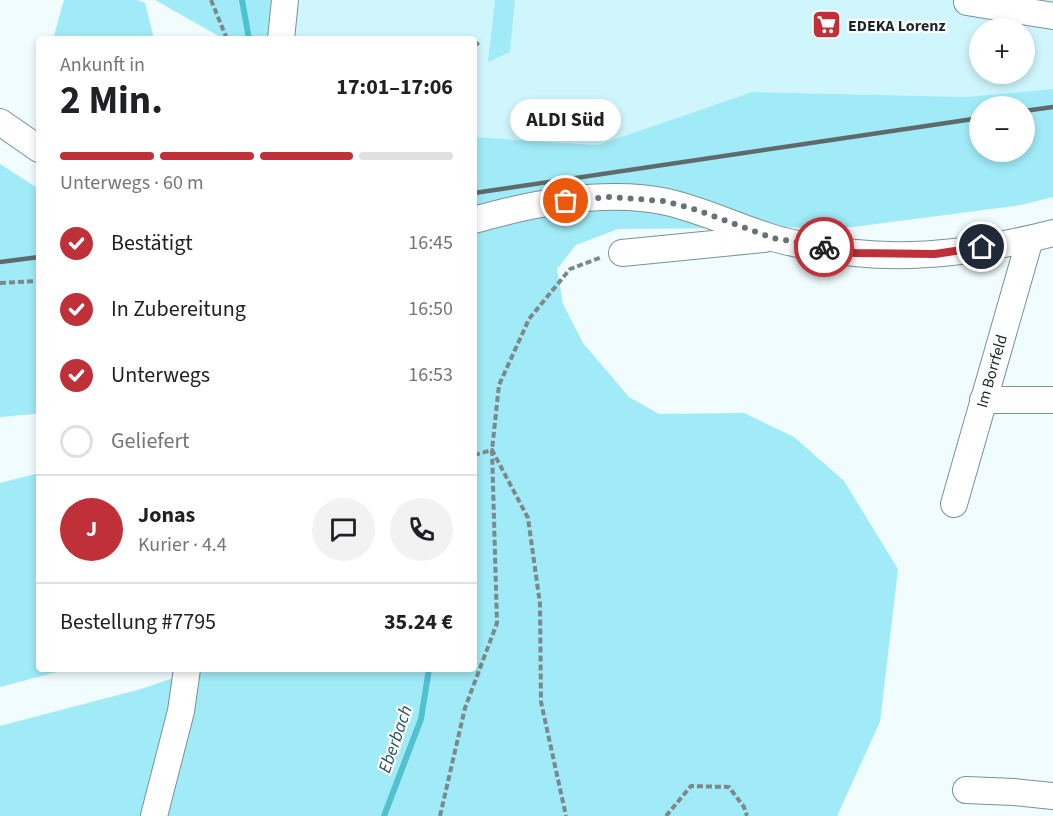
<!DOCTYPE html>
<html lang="de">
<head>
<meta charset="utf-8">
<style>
	body { margin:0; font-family:"Source Sans 3",sans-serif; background:#f2f2f2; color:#202124; height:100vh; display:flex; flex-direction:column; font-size:22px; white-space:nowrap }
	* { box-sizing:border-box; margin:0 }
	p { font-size:20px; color:#757577 }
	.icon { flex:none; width:33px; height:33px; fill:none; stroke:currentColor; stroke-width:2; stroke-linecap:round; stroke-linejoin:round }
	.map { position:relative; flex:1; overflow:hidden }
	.drawer { position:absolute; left:36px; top:36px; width:441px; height:636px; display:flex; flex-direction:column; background:#fff; border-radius:6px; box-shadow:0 3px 9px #0003 }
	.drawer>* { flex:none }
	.controls { position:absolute; left:969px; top:18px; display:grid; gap:12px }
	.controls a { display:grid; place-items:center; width:66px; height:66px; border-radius:50%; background:#fff; box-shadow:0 3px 9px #0003; font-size:30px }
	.pin { position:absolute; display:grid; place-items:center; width:51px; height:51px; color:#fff; margin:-26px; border:3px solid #fff; border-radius:50%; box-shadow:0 2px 6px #0007 }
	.courier { position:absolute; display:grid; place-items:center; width:60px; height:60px; margin:-30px; border:4px solid #c03039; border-radius:50%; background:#fff; color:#222; box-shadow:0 2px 8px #0007 }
	.bubble { position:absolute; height:42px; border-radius:21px; background:#fff; box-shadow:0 3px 9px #0003; font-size:20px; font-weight:700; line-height:42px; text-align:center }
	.summary em { font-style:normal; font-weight:700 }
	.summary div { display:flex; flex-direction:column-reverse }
	.summary { display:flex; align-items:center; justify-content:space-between; height:102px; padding:0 24px }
	h1 { font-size:39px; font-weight:700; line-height:45px }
	.bar { display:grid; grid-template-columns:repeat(4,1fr); gap:9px 6px; align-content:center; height:72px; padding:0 24px }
	.bar i { height:8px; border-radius:4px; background:#e0e0e0 }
	.bar .selected { background:#c03039 }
	.bar p { grid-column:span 4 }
	.line { display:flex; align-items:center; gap:15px; padding:0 24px; border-top:2px solid #e0e0e0 }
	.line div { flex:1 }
	.round { display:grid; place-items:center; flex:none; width:63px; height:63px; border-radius:32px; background:#f2f2f2 }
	ol { padding:0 24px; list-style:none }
	li { display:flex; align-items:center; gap:18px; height:66px }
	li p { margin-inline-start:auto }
	li .icon { padding:6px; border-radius:50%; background:#c03039; color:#fff; stroke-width:4 }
	li:last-child { color:#757577 }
	li i { width:33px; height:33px; border:3px solid #e0e0e0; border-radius:50% }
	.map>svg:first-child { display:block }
</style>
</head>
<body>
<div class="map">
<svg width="1053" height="816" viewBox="0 0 1053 816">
	<rect width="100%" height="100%" fill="#f0fcfe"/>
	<path fill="#cef6fc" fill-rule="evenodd" d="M271,0h782v89l-87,8 -214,-5 -154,53 -124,-8v-98h-206zM980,28h44v46h-44z"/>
	<g fill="#a0ebf7" fill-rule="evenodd">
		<polygon points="64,0 137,0 145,3 154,39 53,39"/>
		<polygon points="155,0 271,0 268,39 224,39"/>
		<polygon points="495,0 515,0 510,52 488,62"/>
		<path d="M1053,89v108l-32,8 -168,22 -235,2 -42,16 -19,24 6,35 20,39 46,54 30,17 85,-1 50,24 50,44 54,88 -18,153 -43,94h-837v-90l141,-37 53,-18 1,-2h279v-532l124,8 154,-53 214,5zM980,106h44v46h-44z"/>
		<polygon points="0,164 39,189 39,408 35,414 0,417"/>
		<polygon points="39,473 39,669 68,669 0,687 0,483"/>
	</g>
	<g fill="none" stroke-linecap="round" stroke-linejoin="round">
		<g stroke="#51c0cf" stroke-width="6">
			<polyline points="242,0 249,39"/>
			<polyline points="384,816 421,719 429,669"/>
		</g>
		<defs>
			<g id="minor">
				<polyline points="968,0 967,2 1053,16"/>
				<polyline points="281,39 285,0"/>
				<polyline points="0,122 39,149"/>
				<path d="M474,220c59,-17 132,-31 193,-18 35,8 68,24 103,35 22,7 61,13 85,16 64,7 136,-4 198,-20"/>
				<polyline points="622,253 764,239"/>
				<polyline points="983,400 1053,400"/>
				<polyline points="954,504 1030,239"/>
				<polyline points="966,790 1014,792 1053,796"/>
				<polyline points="154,816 181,711 187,669"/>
			</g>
		</defs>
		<use href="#minor" stroke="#779397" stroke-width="28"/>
		<g stroke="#7c888a" stroke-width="4" stroke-dasharray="6 3" stroke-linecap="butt">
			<polyline points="211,0 227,39"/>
			<polyline points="474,46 481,41"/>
			<polyline points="0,283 39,281"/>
			<polyline points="474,455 492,450 528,518 540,604 541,702 566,816"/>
			<polyline points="440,816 465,708 497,623 492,450 499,385 529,319 570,269 602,257"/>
			<polyline points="666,816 691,786 729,787 744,807 747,816"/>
		</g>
		<use href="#minor" stroke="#fff" stroke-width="26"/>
		<g stroke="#5f6a6c" stroke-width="4.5">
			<polyline points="1024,111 1053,107"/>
			<polyline points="474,193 980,118"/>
			<polyline points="0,262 39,257"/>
		</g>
	</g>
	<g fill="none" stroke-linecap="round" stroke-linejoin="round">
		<polyline stroke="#667274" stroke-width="6" stroke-dasharray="0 10.8" points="566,201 609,197 664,201 691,208 773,238 824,247"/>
		<polyline stroke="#c03039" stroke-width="8" points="824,247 855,253 935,254 982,247"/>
	</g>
	<defs>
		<symbol id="supermarket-square" viewBox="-11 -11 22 22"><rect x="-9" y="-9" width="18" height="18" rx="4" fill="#c03039" stroke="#fff"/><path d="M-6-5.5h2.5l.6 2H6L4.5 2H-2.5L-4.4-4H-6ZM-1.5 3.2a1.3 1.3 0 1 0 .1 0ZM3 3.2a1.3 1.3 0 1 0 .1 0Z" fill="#fff"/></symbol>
	</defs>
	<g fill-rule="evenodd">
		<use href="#supermarket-square" x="810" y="8" width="33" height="33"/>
	</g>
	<g text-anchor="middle" stroke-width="4.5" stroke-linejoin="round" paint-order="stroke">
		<g font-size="16" font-weight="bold" fill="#1c2729" stroke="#fff" text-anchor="start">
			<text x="848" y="31">EDEKA Lorenz</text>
		</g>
		<g font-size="16" fill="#1c2729" stroke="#fff">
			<text transform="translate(991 371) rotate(-74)" y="6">Im Borrfeld</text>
		</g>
		<g font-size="18" font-style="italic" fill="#225259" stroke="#fff">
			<text transform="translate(395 739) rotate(-71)" y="6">Eberbach</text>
		</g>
	</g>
</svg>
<div class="controls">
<a>+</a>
<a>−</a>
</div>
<div class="pin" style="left:566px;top:201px;background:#ea580c"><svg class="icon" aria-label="bag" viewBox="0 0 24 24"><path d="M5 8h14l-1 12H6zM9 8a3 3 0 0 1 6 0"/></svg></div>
<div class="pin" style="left:982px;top:247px;background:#1f2937"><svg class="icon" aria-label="home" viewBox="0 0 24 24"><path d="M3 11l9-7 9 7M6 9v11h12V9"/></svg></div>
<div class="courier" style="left:824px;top:247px"><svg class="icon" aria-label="bike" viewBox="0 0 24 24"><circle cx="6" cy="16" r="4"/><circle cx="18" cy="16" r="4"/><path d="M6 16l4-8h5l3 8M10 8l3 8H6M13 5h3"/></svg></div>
<div class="bubble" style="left:510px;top:99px;width:111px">ALDI Süd</div>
<section class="drawer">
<div class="summary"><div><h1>2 Min.</h1><p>Ankunft in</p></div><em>17:01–17:06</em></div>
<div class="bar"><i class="selected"></i><i class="selected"></i><i class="selected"></i><i></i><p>Unterwegs · 60 m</p></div>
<ol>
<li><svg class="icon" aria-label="check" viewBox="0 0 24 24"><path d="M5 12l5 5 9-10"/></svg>Bestätigt<p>16:45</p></li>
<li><svg class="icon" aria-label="check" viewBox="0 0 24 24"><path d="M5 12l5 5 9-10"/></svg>In Zubereitung<p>16:50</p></li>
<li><svg class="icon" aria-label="check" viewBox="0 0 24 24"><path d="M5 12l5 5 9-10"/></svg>Unterwegs<p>16:53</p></li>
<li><i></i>Geliefert</li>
</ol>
<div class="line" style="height:108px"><b class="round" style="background:#c03039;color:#fff">J</b><div><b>Jonas</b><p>Kurier · 4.4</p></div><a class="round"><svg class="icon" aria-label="chat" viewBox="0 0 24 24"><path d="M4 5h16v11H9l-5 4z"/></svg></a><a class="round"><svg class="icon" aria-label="phone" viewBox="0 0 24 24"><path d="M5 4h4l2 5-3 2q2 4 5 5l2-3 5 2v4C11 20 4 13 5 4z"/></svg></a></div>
<div class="line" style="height:78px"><div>Bestellung #7795</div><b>35.24 €</b></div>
</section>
</div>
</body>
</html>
